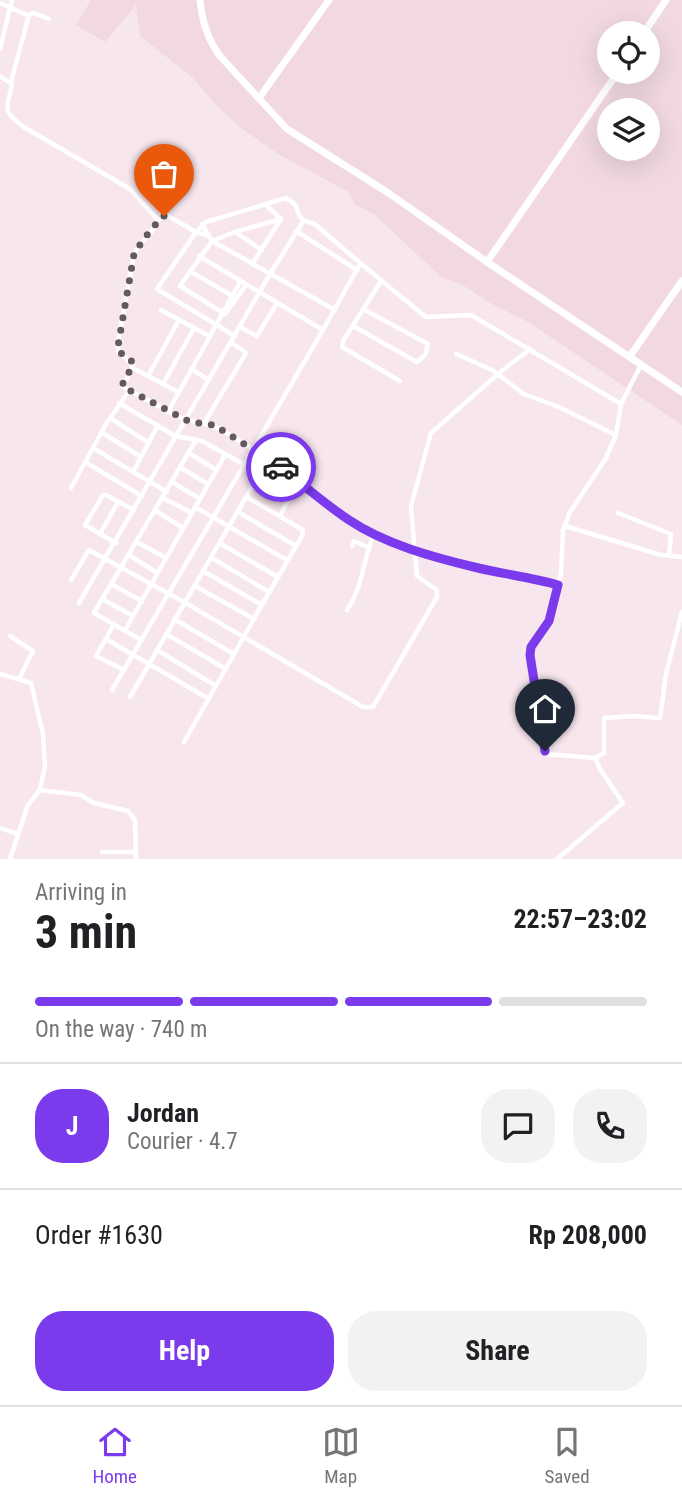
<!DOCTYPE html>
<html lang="en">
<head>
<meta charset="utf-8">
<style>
	body { margin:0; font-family:"Roboto Condensed",sans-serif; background:#f2f2f2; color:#202124; height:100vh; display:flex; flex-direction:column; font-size:26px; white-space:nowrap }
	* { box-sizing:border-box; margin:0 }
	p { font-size:23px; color:#757577 }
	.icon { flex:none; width:38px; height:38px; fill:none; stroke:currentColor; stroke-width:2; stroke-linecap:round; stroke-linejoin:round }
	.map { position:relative; height:859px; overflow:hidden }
	.side { display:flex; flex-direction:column; background:#fff; flex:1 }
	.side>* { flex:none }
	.controls { position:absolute; left:597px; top:21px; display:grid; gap:14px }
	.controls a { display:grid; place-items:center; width:63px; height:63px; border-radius:50%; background:#fff; box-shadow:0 7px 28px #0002; font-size:35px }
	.pin { position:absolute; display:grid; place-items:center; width:60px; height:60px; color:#fff; margin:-72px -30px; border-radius:50% 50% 50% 0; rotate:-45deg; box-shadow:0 0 7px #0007 }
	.pin .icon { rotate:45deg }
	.courier { position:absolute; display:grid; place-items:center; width:70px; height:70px; margin:-35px; border:5px solid #7c3aed; border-radius:50%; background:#fff; color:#222; box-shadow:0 2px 9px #0007 }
	.overview em { font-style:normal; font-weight:700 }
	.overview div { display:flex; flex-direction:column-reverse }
	.overview { display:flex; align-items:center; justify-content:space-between; height:119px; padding:0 35px }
	h1 { font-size:46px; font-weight:700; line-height:52px }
	.bar { display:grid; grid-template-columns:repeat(4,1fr); gap:10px 7px; align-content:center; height:84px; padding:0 35px }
	.bar i { height:9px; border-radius:5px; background:#e0e0e0 }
	.bar .selected { background:#7c3aed }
	.bar p { grid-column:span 4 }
	.line { display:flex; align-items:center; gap:18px; padding:0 35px; border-top:2px solid #e0e0e0 }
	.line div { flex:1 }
	.round { display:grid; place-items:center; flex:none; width:74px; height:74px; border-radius:28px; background:#f2f2f2 }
	.button { display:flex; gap:14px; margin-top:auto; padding:14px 35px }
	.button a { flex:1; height:80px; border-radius:28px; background:#7c3aed; color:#fff; font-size:28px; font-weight:700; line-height:80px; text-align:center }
	.button a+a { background:#f2f2f2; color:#202124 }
	.dock { display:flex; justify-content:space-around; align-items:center; height:98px; border-top:2px solid #e0e0e0; background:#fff; font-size:19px; color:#757577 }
	.dock a { display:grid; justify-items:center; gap:4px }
	.dock .selected { color:#7c3aed }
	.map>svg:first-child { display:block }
</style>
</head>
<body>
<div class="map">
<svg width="682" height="859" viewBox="0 0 682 859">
	<rect width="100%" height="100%" fill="#f7e6ed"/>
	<path fill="#f1d8e2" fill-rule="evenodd" d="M91,0h591v425l-154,-103 -38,-19 -22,-15 -28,-12 -66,-62 -20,-10 -5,-12 -69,-37 -38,-26 -28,-26 -22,-26 -52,-41 -4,-31 -31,37 -29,-17zM609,33h39v39h-39zM609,110h39v39h-39z"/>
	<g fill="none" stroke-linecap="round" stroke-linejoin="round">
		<g stroke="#fff" stroke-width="4.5">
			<polyline points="0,3 27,15 34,13 49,19"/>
			<polyline points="0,49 12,0"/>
			<path d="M0,76l12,8c-4,24 -12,24 10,42l108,63 28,31c-4,13 -18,21 -24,34l-16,88v9l15,14 -10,22 62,33 27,5 8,4 59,36 31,27 39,28 25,14 40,15 60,19 84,17"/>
			<polyline points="11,82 29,15"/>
			<path d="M158,220l10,-4 28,16 10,-10 80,-24c16,9 8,12 15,20 4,4 11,4 15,7 36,32 73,62 110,92l45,-2 150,89 -5,31 -10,23 -36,54 -7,18 -2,43 -12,48 -17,26 -2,14 17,93 48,4 5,11 23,34 -66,56"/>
			<polyline points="202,224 212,241 335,310"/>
			<polyline points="296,231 357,270"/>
			<polyline points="235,232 262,250"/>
			<polyline points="209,236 196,232 157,289 235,336"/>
			<polyline points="199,256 323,330 360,264"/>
			<polyline points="252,264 281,219 266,205"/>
			<polyline points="190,271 234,297"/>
			<polyline points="381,281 343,341 342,347 400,381"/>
			<polyline points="246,285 225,314 180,286 212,241 235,232 281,219"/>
			<polyline points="161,310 209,336"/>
			<polyline points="353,326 417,362 425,355 428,344 363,309"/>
			<polyline points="240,327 257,336 277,303"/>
			<polyline points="456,354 492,370 524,394 559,407 616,435"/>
			<polyline points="133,368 178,392"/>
			<polyline points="191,369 209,380"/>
			<polyline points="148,376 179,320"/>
			<polyline points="163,384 194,328"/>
			<polyline points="119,403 175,436 202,441 243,464"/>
			<polyline points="621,404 641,365"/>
			<polyline points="168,412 240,282"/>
			<polyline points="110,418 149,443"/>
			<polyline points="204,423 246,353 231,342"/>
			<polyline points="101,432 141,457"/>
			<polyline points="93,448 167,492"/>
			<polyline points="189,453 216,470"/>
			<polyline points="248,455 295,487 280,516"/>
			<polyline points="85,462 142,496"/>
			<polyline points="181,468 208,484"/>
			<polyline points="133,472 158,425"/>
			<polyline points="172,482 200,499"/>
			<polyline points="255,482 288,501"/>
			<polyline points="71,488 106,424 129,391"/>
			<polyline points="163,498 192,513"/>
			<polyline points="195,507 287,560"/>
			<polyline points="156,511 183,528"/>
			<polyline points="238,512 296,546"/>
			<polyline points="618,513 671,534 669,555"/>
			<polyline points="565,526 661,555 682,557"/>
			<polyline points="100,534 118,502"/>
			<polyline points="137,542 166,558"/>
			<polyline points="116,543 85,525 103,495 106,495 134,510"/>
			<polyline points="221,544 278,577"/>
			<polyline points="352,546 354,541 368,547"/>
			<polyline points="129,555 157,573"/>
			<polyline points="212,558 269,592"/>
			<polyline points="203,571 262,605"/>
			<polyline points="71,580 89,550 184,602 363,707 373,707 437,597 437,590 417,576 411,506 431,433 498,374 530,349"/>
			<polyline points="111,584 142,601"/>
			<polyline points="195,586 254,619 256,615 302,536 303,530 247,497"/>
			<polyline points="102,599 133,616"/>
			<polyline points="79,603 270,274 304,220"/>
			<path d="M347,610c16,-23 16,-51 27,-76"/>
			<polyline points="174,619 234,654"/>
			<polyline points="114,624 96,656 124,670"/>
			<polyline points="125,630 225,455"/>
			<polyline points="166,634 226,669"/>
			<polyline points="10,636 33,651 19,679"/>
			<polyline points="106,639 209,699"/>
			<polyline points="141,640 94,613 196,440"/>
			<polyline points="157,650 216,686"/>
			<polyline points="0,674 31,683 43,734 45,766 40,790 28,805 10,859"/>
			<polyline points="112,690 323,330"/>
			<polyline points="130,697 264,466"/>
			<polyline points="184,742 254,619"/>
			<polyline points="595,758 604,753 604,718 634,716 660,718 666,674 682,612"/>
			<polyline points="40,790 81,795 94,803 128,811 135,820 136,859"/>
			<polyline points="0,828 18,834"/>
			<polyline points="102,852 136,852"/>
		</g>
		<g stroke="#fff" stroke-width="7">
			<path d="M200,0c2,21 7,37 19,55l68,74 100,63 100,70 131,-190"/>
			<polyline points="644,33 666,0"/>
			<polyline points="259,98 329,0"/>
			<polyline points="487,262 682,392"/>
			<polyline points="630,356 682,281"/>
		</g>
	</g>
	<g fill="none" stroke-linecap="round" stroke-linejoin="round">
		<path stroke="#645a5e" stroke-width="7" stroke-dasharray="0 12.6" d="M164,216c-7,5 -25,29 -30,38l-16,92v5l13,9 2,5 -10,18v4l67,35 24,3 67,42"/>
		<path stroke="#7c3aed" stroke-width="9" d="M281,467c22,18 44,37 68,53 36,24 83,37 125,47 28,7 56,10 84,18l-9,36 -18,26 -1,8 15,96"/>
	</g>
</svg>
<div class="controls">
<a><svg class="icon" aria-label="locate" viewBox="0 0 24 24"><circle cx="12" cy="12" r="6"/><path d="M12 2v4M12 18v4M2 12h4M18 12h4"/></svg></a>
<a><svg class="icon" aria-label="layers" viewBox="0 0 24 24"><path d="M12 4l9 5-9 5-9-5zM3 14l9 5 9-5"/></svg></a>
</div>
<div class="pin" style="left:164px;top:216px;background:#ea580c"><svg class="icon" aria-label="bag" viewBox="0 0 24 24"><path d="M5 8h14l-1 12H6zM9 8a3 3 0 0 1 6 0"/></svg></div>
<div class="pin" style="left:545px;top:751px;background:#1f2937"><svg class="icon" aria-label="home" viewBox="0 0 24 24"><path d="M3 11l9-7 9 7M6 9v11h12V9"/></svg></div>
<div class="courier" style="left:281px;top:467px"><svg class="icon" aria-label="car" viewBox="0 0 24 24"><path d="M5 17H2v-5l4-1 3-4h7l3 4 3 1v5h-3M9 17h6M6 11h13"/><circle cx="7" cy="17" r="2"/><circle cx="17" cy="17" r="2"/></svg></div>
</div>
<section class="side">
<div class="overview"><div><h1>3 min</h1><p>Arriving in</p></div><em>22:57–23:02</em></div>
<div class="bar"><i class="selected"></i><i class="selected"></i><i class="selected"></i><i></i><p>On the way · 740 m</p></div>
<div class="line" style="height:126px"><b class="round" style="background:#7c3aed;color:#fff">J</b><div><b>Jordan</b><p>Courier · 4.7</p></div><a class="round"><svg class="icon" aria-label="chat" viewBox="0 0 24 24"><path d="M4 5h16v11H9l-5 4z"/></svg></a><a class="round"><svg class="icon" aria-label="phone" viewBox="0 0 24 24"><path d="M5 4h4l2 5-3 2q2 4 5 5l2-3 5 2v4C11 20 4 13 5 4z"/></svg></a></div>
<div class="line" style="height:91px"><div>Order #1630</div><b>Rp 208,000</b></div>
<div class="button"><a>Help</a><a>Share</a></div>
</section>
<nav class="dock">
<a class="selected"><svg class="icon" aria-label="home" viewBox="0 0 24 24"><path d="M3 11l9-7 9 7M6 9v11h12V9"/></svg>Home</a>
<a><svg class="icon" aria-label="map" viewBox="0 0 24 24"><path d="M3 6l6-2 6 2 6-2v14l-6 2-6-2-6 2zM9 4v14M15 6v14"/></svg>Map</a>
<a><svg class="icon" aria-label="saved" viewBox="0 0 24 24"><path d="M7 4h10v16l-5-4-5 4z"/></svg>Saved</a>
</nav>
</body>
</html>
